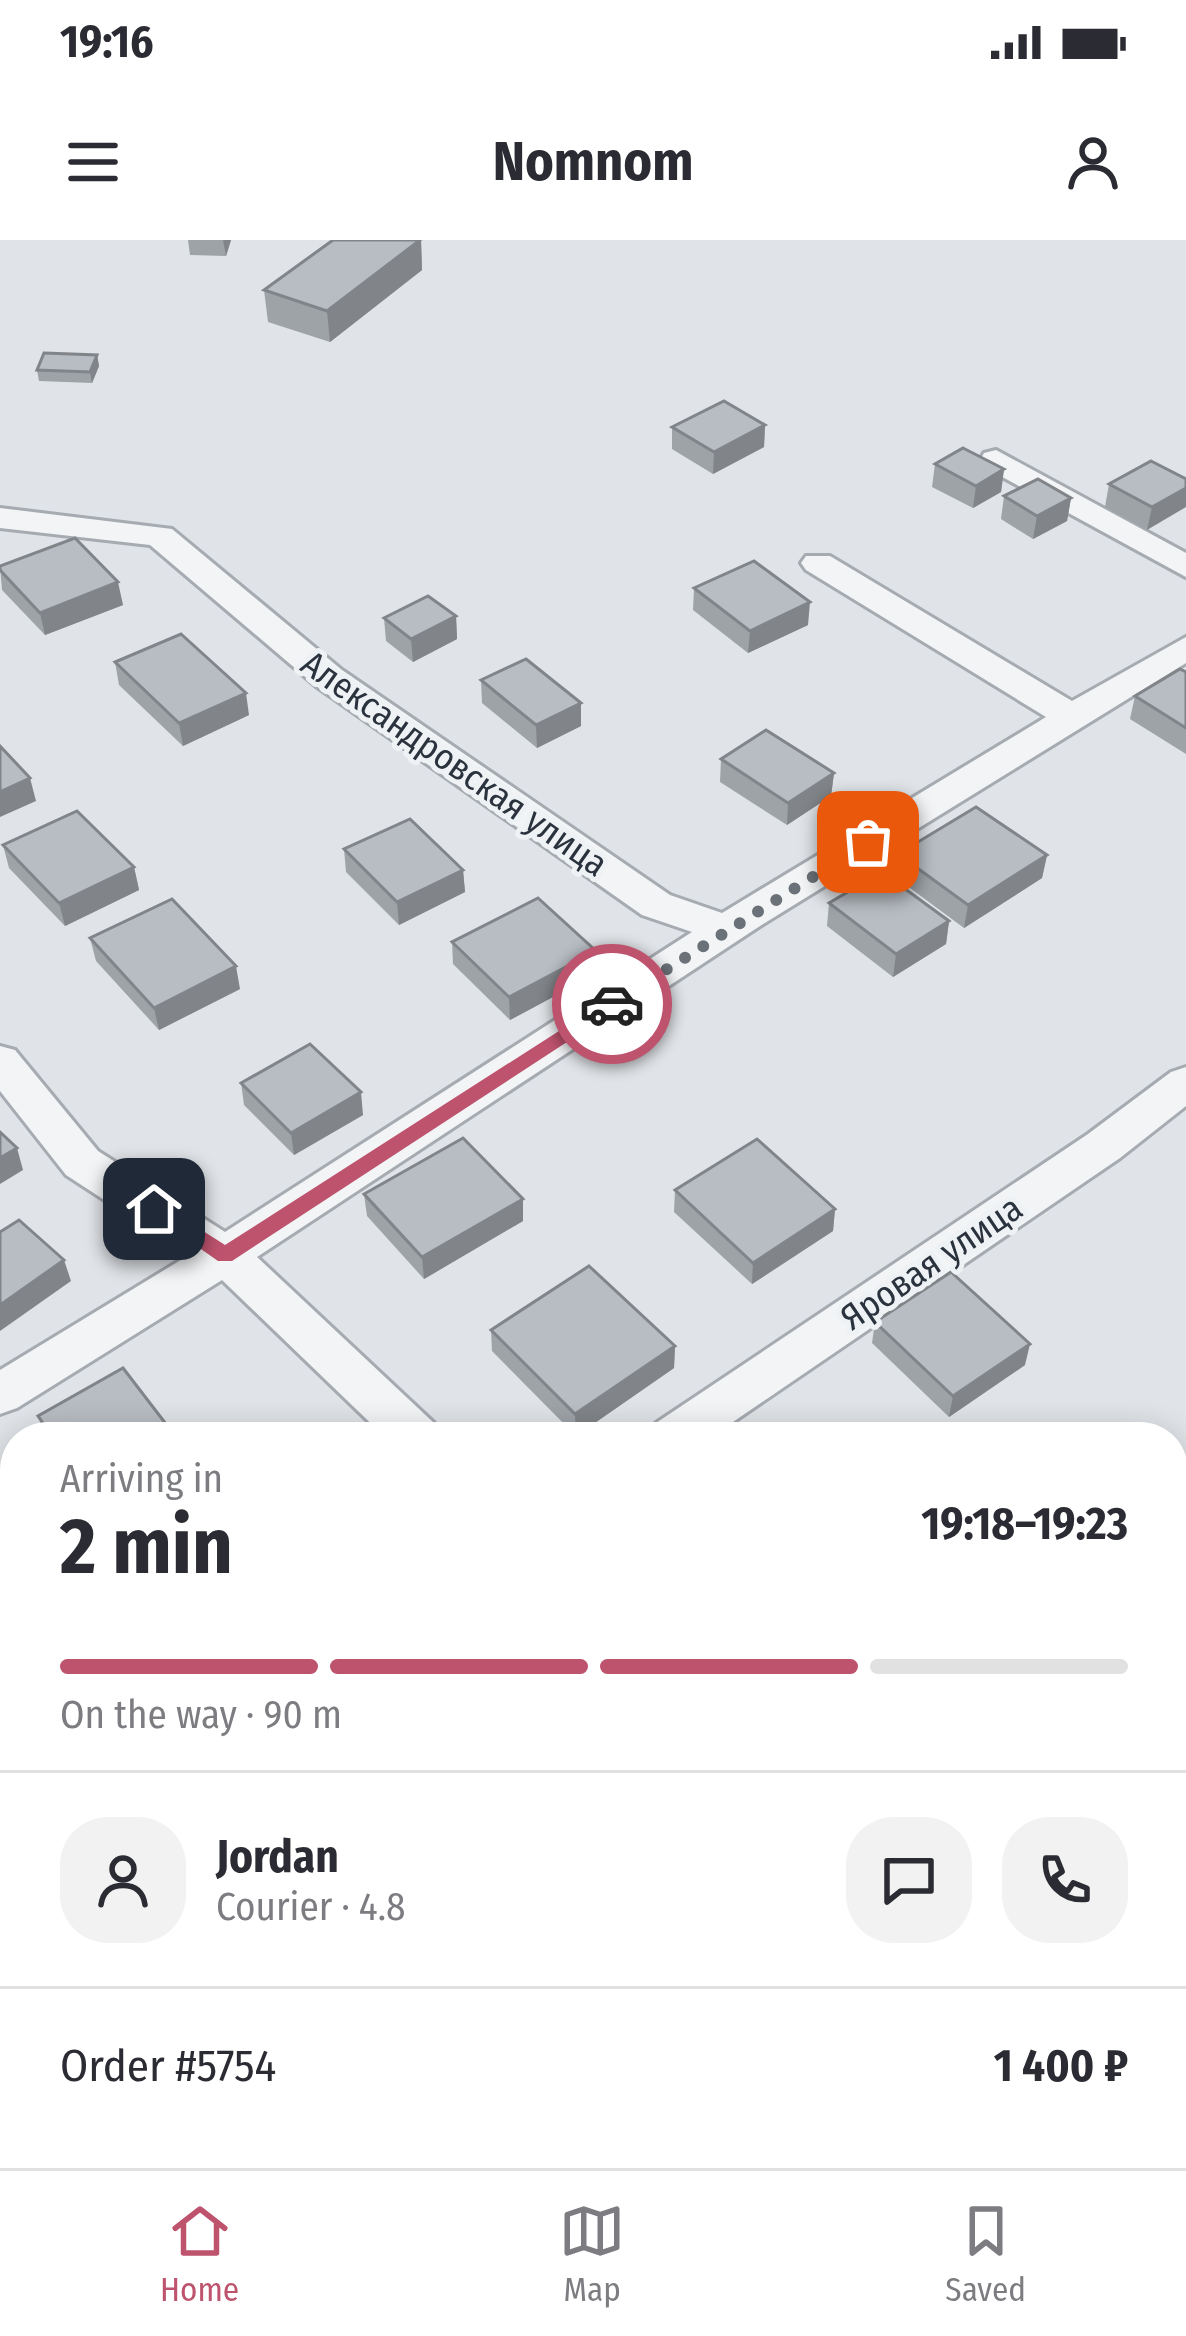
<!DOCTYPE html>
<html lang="en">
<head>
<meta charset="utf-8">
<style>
	body { margin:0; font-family:"Fira Sans Condensed",sans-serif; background:#f2f2f3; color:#2b2b33; height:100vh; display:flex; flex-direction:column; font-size:45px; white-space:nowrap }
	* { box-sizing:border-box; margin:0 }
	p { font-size:39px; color:#7c7c81 }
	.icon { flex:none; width:66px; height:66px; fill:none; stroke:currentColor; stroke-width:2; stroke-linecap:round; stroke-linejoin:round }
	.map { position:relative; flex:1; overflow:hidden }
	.side { position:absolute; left:0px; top:1182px; width:1188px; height:747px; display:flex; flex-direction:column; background:#fff; border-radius:48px 48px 0 0; box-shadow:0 6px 30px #0003 }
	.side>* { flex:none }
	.pin { position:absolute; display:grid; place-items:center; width:102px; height:102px; color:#fff; margin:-51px; border-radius:24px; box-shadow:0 6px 18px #0006 }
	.courier { position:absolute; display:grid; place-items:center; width:120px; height:120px; margin:-60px; border:9px solid #be536e; border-radius:50%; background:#fff; color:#222; box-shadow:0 3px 15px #0007 }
	.summary em { font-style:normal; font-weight:700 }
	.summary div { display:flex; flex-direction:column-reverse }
	.summary { display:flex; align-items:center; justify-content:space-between; height:204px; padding:0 60px }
	h1 { font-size:78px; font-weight:700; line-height:90px }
	.bar { display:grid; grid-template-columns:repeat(4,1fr); gap:18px 12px; align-content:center; height:144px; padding:0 60px }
	.bar i { height:15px; border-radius:9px; background:#e1e1e2 }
	.bar .on { background:#be536e }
	.bar p { grid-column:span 4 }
	.line { display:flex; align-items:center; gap:30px; padding:0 60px; border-top:3px solid #e1e1e2 }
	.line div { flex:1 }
	.round { display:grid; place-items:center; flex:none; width:126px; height:126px; border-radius:48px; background:#f2f2f3 }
	.status { display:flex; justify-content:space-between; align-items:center; height:84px; padding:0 60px; background:#fff; direction:ltr }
	.status svg { height:33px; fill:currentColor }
	header { display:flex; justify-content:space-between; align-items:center; height:156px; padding:0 60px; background:#fff; font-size:54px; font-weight:700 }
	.tabs { display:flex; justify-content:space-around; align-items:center; height:168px; border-top:3px solid #e1e1e2; background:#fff; font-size:33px; color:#7c7c81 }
	.tabs a { display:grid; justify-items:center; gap:6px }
	.tabs .on { color:#be536e }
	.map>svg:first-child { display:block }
</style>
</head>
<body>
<div class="status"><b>19:16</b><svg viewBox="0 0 49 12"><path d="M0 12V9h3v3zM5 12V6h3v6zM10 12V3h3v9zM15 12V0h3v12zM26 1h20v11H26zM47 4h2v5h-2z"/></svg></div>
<header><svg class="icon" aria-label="menu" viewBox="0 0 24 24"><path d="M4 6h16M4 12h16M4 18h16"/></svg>Nomnom<svg class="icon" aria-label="person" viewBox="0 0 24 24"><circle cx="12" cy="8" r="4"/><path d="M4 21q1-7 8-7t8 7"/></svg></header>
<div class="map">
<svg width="1186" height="1928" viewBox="0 0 1186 1928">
	<rect width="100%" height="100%" fill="#e0e3e7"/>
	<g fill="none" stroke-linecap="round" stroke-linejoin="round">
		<defs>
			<g id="minor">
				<polygon points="996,210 1186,313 1186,337 984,227 980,220 984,213"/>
				<polygon points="0,268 172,289 342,430 670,655 722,673 1046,477 806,330 801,323 806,316 830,316 1072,461 1186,397 1186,423 760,686 257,1017 434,1183 441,1197 385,1197 222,1040 17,1168 0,1174 0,1130 189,1015 66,935 0,851 0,806 15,810 98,911 225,992 692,692 642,675 316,446 150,305 0,288"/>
				<polygon points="1186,827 1186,866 1120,918 711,1197 649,1197 656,1183 1088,894 1171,832"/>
				<polygon points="1173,1889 1181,1892 1186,1906 1184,1928 1114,1928 1120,1914 1173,1914"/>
			</g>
		</defs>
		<use href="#minor" stroke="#a6abb1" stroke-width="6"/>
		<use href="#minor" fill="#f2f4f6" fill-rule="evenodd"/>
	</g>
	<g fill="#9ea3a8">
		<polygon points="188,0 231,0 226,16 190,15"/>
		<polygon points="421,0 422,30 330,102 268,82 264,50"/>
		<polygon points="97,115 99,126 92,143 39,141 37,130"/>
		<polygon points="765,185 764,207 713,234 672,209 672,187"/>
		<polygon points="935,224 1004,229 1001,252 973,268 932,247"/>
		<polygon points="1186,239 1147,290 1105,267 1109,244"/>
		<polygon points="1004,256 1071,258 1067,281 1033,299 1001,279"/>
		<polygon points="0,326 123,365 45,395 2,350"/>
		<polygon points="694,348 808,385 748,413 693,370"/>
		<polygon points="456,376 457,399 413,422 386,401 384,378"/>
		<polygon points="115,422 249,475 183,506 119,445"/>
		<polygon points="1186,432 1186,514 1130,479 1135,456"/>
		<polygon points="481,440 581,486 537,508 482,463"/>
		<polygon points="721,519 834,533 831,556 787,585 720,542"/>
		<polygon points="3,605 134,627 139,650 65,686 9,628"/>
		<polygon points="344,609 463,630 465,652 399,685 346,632"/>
		<polygon points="898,614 1047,615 1042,638 964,688 895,637"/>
		<polygon points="829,663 949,681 946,704 893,737 827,686"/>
		<polygon points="90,698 240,749 159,790 96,721"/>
		<polygon points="452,702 596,711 596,734 510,780 453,724"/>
		<polygon points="241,843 363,875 294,915 244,865"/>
		<polygon points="675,950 835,969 833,991 752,1044 674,972"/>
		<polygon points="364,954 523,981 424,1039 367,976"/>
		<polygon points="875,1082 1025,1125 949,1177 872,1103"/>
		<polygon points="491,1090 675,1106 674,1128 576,1196 492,1111"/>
		<polygon points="38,1176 176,1197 45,1197"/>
		<polygon points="1186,1394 1186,1420 1178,1413"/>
	</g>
	<g fill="#818488">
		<polygon points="223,0 231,0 226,16"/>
		<polygon points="421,0 422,30 330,102 327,71"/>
		<polygon points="97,115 99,126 92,143 90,132"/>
		<polygon points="765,185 764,207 713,234 714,212"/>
		<polygon points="1004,229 1001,252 973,268 976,246"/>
		<polygon points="1186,248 1186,267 1147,290 1152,267"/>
		<polygon points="1071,258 1067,281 1033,299 1037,276"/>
		<polygon points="118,342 123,365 45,395 40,373"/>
		<polygon points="810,362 808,385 748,413 750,391"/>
		<polygon points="456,376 457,399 413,422 411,399"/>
		<polygon points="246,453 249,475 183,506 179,483"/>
		<polygon points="581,463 581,486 537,508 536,485"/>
		<polygon points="834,533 831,556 787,585 788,563"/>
		<polygon points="30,538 36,561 0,577 0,552"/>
		<polygon points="1047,615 1042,638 964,688 968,665"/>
		<polygon points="134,627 139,650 65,686 59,663"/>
		<polygon points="463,630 465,652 399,685 397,662"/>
		<polygon points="949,681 946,704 893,737 896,714"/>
		<polygon points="596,711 596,734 510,780 509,757"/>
		<polygon points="236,726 240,749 159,790 154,768"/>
		<polygon points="361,852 363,875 294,915 291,893"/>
		<polygon points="17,908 23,930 0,944 0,918"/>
		<polygon points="523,959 523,981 424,1039 422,1017"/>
		<polygon points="835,969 833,991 752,1044 753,1023"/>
		<polygon points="64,1020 71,1041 0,1091 0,1065"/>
		<polygon points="1030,1104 1025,1125 949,1177 953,1156"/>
		<polygon points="675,1106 674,1128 576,1196 575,1174"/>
		<polygon points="200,1914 225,1914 207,1928 193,1928 190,1922"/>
	</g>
	<g fill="#b8bdc3" stroke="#818488" stroke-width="3">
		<polygon points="333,0 420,0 327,71 264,50"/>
		<polygon points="44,113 97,115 90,132 37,130"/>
		<polygon points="724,161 765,185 714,212 672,187"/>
		<polygon points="963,208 1004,229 976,246 935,224"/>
		<polygon points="1151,221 1186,239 1186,248 1152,267 1109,244"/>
		<polygon points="1038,239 1071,258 1037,276 1004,256"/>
		<polygon points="75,298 118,342 40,373 0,330 0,326"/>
		<polygon points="754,321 810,362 750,391 694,348"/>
		<polygon points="428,356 456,376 411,399 384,378"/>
		<polygon points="181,394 246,453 179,483 115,422"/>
		<polygon points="526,419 581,463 536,485 481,440"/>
		<polygon points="1180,429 1186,432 1186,488 1135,456"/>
		<polygon points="766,490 834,533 788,563 721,519"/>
		<polygon points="0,506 30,538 0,552"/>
		<polygon points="976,567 1047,615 968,665 898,614"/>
		<polygon points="77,571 134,627 59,663 3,605"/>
		<polygon points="410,579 463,630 397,662 344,609"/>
		<polygon points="882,632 949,681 896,714 829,663"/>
		<polygon points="538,658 596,711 509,757 452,702"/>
		<polygon points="172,659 236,726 154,768 90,698"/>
		<polygon points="310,804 361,852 291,893 241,843"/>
		<polygon points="0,892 17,908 0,918"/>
		<polygon points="463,898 523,959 422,1017 364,954"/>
		<polygon points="757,899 835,969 753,1023 675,950"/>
		<polygon points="19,980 64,1020 0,1065 0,992"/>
		<polygon points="589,1026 675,1106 575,1174 491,1090"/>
		<polygon points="951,1032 1030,1104 953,1156 875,1082"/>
		<polygon points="123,1128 176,1197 53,1197 38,1176"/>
		<polygon points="739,1188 748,1197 726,1197"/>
		<polygon points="15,1857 15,1914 64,1914 75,1928 0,1928 0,1869"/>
		<polygon points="185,1914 200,1914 190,1922"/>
		<polygon points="563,1914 607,1914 620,1928 548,1928"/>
	</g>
	<polygon fill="#be536e" points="612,757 619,759 619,768 232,1021 218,1021 144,969 154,962 161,964 225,1005"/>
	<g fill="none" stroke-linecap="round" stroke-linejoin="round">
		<polyline stroke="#6a7178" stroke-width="12" stroke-dasharray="0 21.6" points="612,764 868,602"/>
	</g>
	<g text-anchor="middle" stroke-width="10" stroke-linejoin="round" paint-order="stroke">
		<g font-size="36" fill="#2a333d" stroke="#eff2f5">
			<text transform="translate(455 523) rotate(35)" y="13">Александровская улица</text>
			<text transform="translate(931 1022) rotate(-34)" y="13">Яровая улица</text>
		</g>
	</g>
</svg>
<div class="pin" style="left:868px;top:602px;background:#ea580c"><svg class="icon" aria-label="bag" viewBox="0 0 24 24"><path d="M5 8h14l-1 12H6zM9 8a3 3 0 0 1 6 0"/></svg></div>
<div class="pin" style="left:154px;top:969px;background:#1f2937"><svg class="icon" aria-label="home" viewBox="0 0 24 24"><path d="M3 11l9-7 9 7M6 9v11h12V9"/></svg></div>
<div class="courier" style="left:612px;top:764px"><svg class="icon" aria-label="car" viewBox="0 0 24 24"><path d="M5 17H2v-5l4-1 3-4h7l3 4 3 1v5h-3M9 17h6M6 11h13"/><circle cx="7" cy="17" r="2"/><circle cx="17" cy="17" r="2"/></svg></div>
<section class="side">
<div class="summary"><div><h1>2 min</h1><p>Arriving in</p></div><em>19:18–19:23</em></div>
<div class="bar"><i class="on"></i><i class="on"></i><i class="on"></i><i></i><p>On the way · 90 m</p></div>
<div class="line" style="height:216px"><a class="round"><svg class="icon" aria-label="person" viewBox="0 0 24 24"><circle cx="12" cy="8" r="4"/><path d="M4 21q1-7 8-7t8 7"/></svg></a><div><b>Jordan</b><p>Courier · 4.8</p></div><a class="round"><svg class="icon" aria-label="chat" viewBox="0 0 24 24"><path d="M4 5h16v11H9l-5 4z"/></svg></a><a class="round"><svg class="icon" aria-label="phone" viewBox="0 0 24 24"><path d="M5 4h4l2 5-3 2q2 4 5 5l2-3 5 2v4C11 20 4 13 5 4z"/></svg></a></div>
<div class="line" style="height:156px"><div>Order #5754</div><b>1 400 ₽</b></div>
</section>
</div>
<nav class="tabs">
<a class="on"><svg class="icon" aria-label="home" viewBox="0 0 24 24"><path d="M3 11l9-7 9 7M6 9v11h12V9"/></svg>Home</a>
<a><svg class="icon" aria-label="map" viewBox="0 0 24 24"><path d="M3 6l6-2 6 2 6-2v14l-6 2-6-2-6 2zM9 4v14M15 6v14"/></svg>Map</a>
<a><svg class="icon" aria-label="saved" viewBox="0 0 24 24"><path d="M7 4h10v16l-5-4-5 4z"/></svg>Saved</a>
</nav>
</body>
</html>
